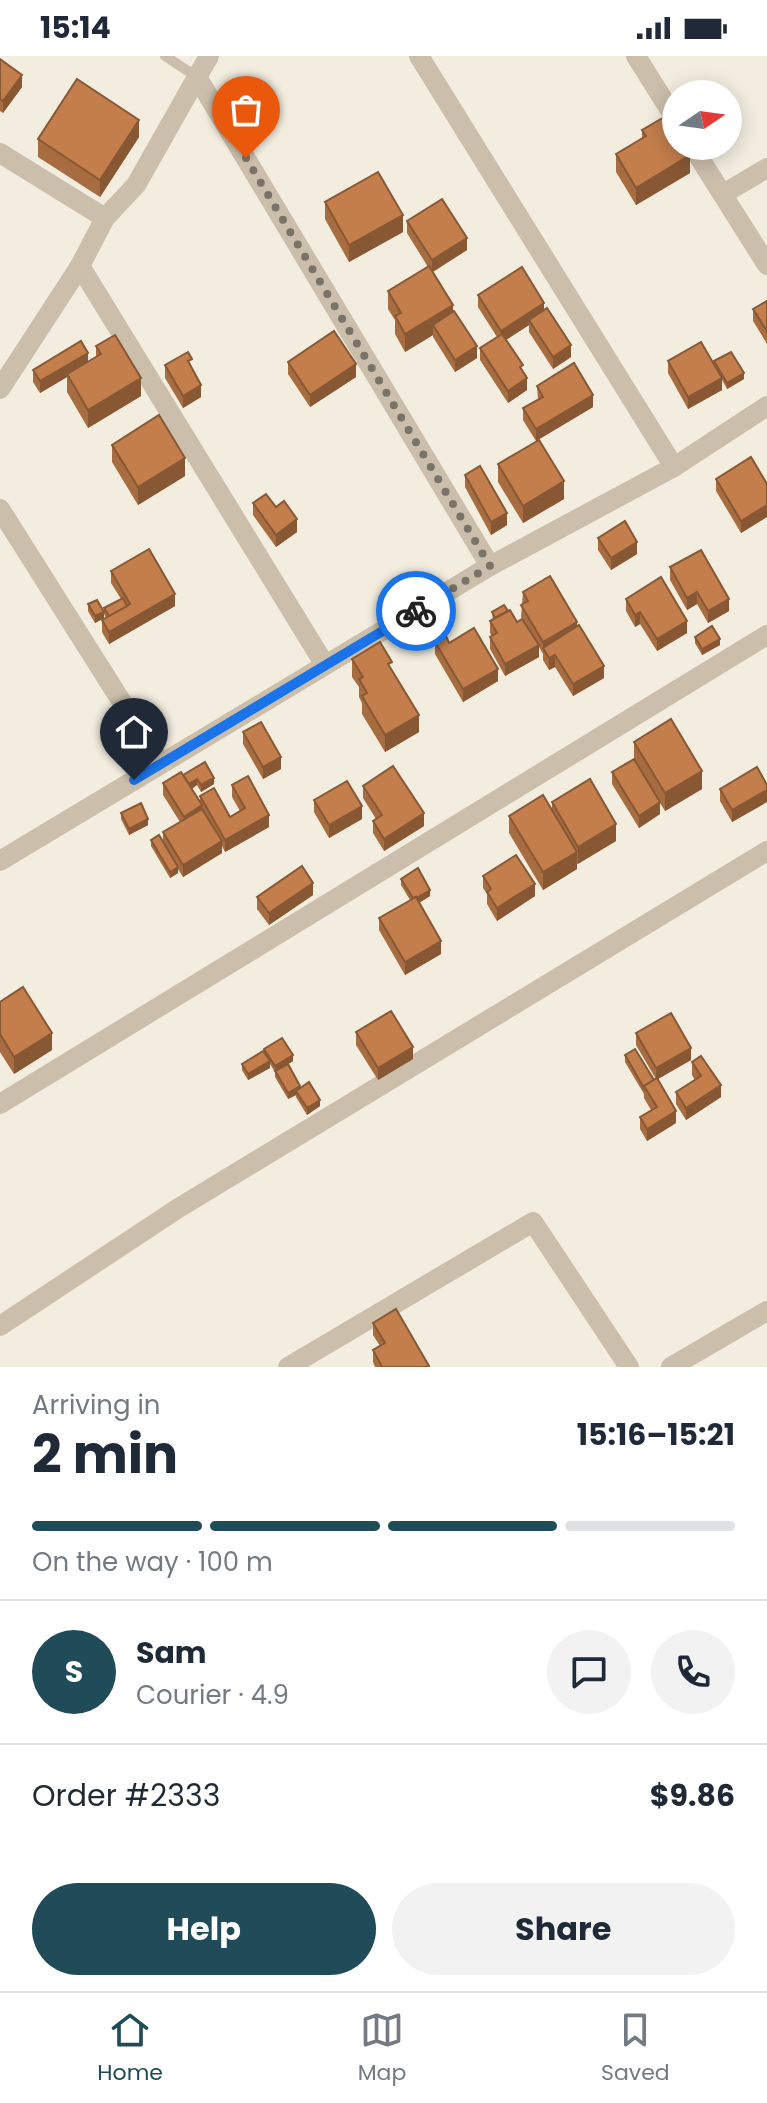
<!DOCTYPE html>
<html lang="en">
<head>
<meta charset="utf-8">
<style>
	body { margin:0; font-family:Poppins,sans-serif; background:#f2f2f3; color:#1f2937; height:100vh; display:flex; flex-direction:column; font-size:30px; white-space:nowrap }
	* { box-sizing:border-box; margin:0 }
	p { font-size:26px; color:#747a83 }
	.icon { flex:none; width:44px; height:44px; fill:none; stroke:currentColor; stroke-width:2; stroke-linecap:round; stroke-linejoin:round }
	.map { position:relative; height:1311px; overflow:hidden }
	.details { display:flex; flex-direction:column; background:#fff; flex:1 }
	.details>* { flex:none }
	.needle { width:52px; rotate:77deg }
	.buttons { position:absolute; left:662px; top:24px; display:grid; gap:16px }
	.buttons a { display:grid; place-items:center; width:80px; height:80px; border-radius:50%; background:#fff; box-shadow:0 4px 20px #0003; font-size:40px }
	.pin { position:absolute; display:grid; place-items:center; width:68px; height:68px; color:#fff; margin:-82px -34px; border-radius:50% 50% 50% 0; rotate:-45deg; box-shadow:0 0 8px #0007 }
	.pin .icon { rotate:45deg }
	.courier { position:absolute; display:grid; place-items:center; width:80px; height:80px; margin:-40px; border:6px solid #1a73e8; border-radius:50%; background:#fff; color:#222; box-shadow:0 2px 10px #0007 }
	.overview em { font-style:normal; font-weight:700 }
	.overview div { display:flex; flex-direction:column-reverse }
	.overview { display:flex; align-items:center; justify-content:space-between; height:136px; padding:0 32px }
	h1 { font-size:52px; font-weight:700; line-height:60px }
	.bar { display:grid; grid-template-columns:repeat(4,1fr); gap:12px 8px; align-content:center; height:96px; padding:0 32px }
	.bar i { height:10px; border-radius:6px; background:#e0e1e3 }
	.bar .selected { background:#204c59 }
	.bar p { grid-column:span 4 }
	.line { display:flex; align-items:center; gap:20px; padding:0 32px; border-top:2px solid #e0e1e3 }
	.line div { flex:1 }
	.round { display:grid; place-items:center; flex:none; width:84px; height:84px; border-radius:42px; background:#f2f2f3 }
	.action { display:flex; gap:16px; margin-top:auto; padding:16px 32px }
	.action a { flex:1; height:92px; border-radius:48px; background:#204c59; color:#fff; font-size:32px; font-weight:700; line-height:92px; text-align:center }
	.action a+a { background:#f2f2f3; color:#1f2937 }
	.status { display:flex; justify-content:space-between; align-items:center; height:56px; padding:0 40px; background:#fff; direction:ltr }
	.status svg { height:22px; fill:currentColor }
	.tab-bar { display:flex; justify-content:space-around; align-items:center; height:112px; border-top:2px solid #e0e1e3; background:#fff; font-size:22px; color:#747a83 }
	.tab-bar a { display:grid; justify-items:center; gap:4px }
	.tab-bar .selected { color:#204c59 }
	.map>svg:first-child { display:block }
</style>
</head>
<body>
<div class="status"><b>15:14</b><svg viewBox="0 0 49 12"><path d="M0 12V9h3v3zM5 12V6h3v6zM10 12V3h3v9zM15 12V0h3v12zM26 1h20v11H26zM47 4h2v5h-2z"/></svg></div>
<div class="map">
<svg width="767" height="1311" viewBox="0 0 767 1311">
	<rect width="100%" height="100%" fill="#f2eddf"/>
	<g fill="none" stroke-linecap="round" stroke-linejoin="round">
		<polyline stroke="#cbbfab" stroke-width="10" points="165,0 197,21"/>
		<g stroke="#cbbfab" stroke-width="20">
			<polyline points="419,0 674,411"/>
			<polyline points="636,0 676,64"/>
			<polyline points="197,21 490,510"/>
			<polyline points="692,90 767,209"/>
			<polyline points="0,97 105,162"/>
			<polyline points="723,138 767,112"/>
			<polyline points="80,210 325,609"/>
			<polyline points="0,333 80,210 105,162 136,129 209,0"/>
			<polyline points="0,453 161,708"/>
			<polyline points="0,805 490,510 674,411 767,350"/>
			<polyline points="0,1048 767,579"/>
			<polyline points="0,1270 177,1153 767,795"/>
			<polyline points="288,1311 533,1166 629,1311"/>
			<polyline points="671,1311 767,1255"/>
		</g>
	</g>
	<g fill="#a86c41">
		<polygon points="0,3 22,31 3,57 0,55"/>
		<polygon points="642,74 690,117 636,149 616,116 616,98 642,82"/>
		<polygon points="139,81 100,141 38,101 38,83"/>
		<polygon points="325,146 403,176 349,206 325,163"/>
		<polygon points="407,165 467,194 433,216 477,302 455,316 433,281 433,279 405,296 395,278 395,264 388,253 388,235 428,211 407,177"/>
		<polygon points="478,239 544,254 571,301 553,313 529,276 529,269 506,284 523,315 527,334 508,347 480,304 480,292 497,281 478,251"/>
		<polygon points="767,245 767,288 753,265 753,253"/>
		<polygon points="96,290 141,340 88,372 67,336 67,321 40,337 33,326 33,314 88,306 96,301"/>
		<polygon points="668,305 714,308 714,305 744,323 727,333 722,324 722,334 688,353 668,317"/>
		<polygon points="288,306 356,321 310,351 288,318"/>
		<polygon points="165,309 192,313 201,341 183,352 165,322"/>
		<polygon points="537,330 593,351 536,385 523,364 523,352 538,344"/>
		<polygon points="112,389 185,420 138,449 112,406"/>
		<polygon points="498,408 564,443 523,467 498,426"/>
		<polygon points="465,419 507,469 491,479 465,431"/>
		<polygon points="716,423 767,428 767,461 741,477 716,435"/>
		<polygon points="253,447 276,451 297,476 276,491 253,459"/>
		<polygon points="598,482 637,498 611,514 598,494"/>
		<polygon points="670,511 729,555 708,567 697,548 687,554 670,524"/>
		<polygon points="111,515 175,550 109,588 102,576 102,564 106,562 104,558 104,552 121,543 111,527"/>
		<polygon points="523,536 577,571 604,622 573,640 555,611 549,614 543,604 543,598 539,591 539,601 505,620 490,593 490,581 492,580 490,577 490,565 493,564 492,556 508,555 517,566 527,571 521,561"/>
		<polygon points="626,543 687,577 657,595 640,568 635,571 626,555"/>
		<polygon points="88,548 104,562 95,567 88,555"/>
		<polygon points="695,581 720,589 702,599 695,587"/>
		<polygon points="435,586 449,587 498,625 463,646 435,598"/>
		<polygon points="352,603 392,615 419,676 385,696 362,658 362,647 359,641 359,631 352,621"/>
		<polygon points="243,676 281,713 263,723 243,688"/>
		<polygon points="634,686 702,733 665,755 660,747 660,758 639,772 612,728 612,716 634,704"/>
		<polygon points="183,719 214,728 201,736 197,729 192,733 200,746 200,740 230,761 240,755 232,741 232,729 269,771 225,796 222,790 222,797 183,821 178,813 178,817 170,822 151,790 151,784 163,787 163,776 180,766 163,739 163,727"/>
		<polygon points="767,729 767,746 732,766 720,745 720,733"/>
		<polygon points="363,730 424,770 384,795 373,777 373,765 376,763 363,742"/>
		<polygon points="314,744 362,763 329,782 314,756"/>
		<polygon points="552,746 616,785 577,808 577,813 543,834 509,777 509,760 552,753"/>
		<polygon points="121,757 148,769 129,779 121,763"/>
		<polygon points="483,820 535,840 497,865 487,848 487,838 483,832"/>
		<polygon points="401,823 430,840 419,847 441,898 405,919 379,874 379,862 410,844 401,829"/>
		<polygon points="313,839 269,869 257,853 257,841"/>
		<polygon points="0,946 52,994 14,1018 0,996"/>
		<polygon points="356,976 413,1003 378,1024 356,989"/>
		<polygon points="636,977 691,1004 658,1023 676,1067 647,1085 640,1073 640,1061 651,1054 644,1042 644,1038 625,1006 625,999 654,1024 656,1023 636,989"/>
		<polygon points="264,993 293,1005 288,1008 300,1031 320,1050 307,1059 296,1041 296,1039 288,1043 275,1021 275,1016 270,1008 270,1012 248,1024 242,1014 242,1008 264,997"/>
		<polygon points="692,1006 721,1041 686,1064 676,1048 676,1036 695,1024 692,1019"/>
		<polygon points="373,1267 429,1311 375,1311 373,1306 373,1294 380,1290 373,1279"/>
	</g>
	<g fill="#885835">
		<polygon points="22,19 22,31 3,57 3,45"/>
		<polygon points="139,64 139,81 100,141 100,124"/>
		<polygon points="690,99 690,117 636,149 636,132"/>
		<polygon points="403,159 403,176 349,206 349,189"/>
		<polygon points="467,182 467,194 432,216 432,204"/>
		<polygon points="544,247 544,259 529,264 529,269 501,287 501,275"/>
		<polygon points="453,249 453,267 433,269 433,279 405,296 405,278"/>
		<polygon points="571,289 571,301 553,313 553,301"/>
		<polygon points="477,290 477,302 455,316 455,304"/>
		<polygon points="88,297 88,309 67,318 67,321 40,337 40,325"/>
		<polygon points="356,308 356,321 310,351 310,339"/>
		<polygon points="744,317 744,323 727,333 727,327"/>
		<polygon points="141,322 141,340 88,372 88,354"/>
		<polygon points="527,322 527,334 508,347 508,335"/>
		<polygon points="722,322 722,334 688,353 688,341"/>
		<polygon points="201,329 201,341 183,352 183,340"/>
		<polygon points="593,339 593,351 536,385 536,373"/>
		<polygon points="185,402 185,420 138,449 138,431"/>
		<polygon points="564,425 564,443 523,467 523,450"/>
		<polygon points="767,449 767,461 741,477 741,465"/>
		<polygon points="507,457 507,469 491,479 491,466"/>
		<polygon points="297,463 297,476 276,491 276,479"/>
		<polygon points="637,486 637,498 611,514 611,502"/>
		<polygon points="697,536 697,548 687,554 687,542"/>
		<polygon points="175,538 175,550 109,588 109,576"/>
		<polygon points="729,543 729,555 708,567 708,555"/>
		<polygon points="104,556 104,562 95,567 95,560"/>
		<polygon points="640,556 640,568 635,571 635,559"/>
		<polygon points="687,565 687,577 657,595 657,583"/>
		<polygon points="577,566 577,578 543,592 543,598 543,586"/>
		<polygon points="720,583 720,589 702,599 702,593"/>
		<polygon points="539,589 539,601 505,620 505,608"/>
		<polygon points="555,599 555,611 549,614 549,602"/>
		<polygon points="604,610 604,622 573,640 573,628"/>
		<polygon points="498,613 498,625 463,646 463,633"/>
		<polygon points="419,659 419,676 385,696 385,679"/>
		<polygon points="281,701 281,713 263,723 263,711"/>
		<polygon points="702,715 702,733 665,755 665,737"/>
		<polygon points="214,722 214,728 201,736 201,729"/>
		<polygon points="197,723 197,729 187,735 187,729"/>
		<polygon points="767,734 767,746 732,766 732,754"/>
		<polygon points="660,746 660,758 639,772 639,760"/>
		<polygon points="202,749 202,761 184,773 184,761"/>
		<polygon points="362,750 362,763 329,782 329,769"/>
		<polygon points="424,757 424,770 384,795 384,783"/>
		<polygon points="269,759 269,771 225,796 225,784"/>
		<polygon points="148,763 148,769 129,779 129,773"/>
		<polygon points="616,768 616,785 578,808 578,791"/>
		<polygon points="222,785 222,797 183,821 183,809"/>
		<polygon points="577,796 577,813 543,834 543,816"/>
		<polygon points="178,811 178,817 170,822 170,816"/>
		<polygon points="313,827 313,839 269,869 269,857"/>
		<polygon points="535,828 535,840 497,865 497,852"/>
		<polygon points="430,834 430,840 414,850 414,844"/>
		<polygon points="441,885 441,898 405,919 405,906"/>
		<polygon points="52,977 52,994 14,1018 14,1001"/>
		<polygon points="413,991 413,1003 378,1024 378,1012"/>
		<polygon points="691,992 691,1004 656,1024 656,1012"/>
		<polygon points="293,999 293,1005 275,1017 275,1010"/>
		<polygon points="270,1005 270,1012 248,1024 248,1018"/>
		<polygon points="721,1029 721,1041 686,1064 686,1052"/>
		<polygon points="300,1030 300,1036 296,1035 296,1039 288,1043 288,1037"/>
		<polygon points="320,1044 320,1050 307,1059 307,1052"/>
		<polygon points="676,1055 676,1067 647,1085 647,1073"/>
	</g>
	<g fill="#c37e4c" stroke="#885835" stroke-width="2">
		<polygon points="0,3 22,19 3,45 0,43"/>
		<polygon points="77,23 139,64 100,124 38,83"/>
		<polygon points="666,60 676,76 676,90 684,90 690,99 636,132 616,98 646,80 642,74"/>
		<polygon points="378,116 403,159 349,189 325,146"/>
		<polygon points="442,143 467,182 432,204 407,165"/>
		<polygon points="429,210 453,249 405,278 395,260 401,257 388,235"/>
		<polygon points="522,211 544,247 501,275 478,239"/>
		<polygon points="767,245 767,275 753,253"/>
		<polygon points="547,252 571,289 553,301 529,264"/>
		<polygon points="454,255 477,290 455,304 433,269"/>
		<polygon points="334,275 356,308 310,339 288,306"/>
		<polygon points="502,278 523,309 520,311 527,322 508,335 480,292"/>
		<polygon points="115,279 141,322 88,354 67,318 101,298 96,290"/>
		<polygon points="81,285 88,297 40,325 33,314"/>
		<polygon points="701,286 722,322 688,341 668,305"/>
		<polygon points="188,296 192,303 188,305 201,329 183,340 165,309"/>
		<polygon points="731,296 744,317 727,327 714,305"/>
		<polygon points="574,307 593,339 536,373 523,352 543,341 537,330"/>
		<polygon points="159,359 185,402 138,431 112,389"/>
		<polygon points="539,384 564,425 523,450 498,408"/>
		<polygon points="751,401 767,428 767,449 741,465 716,423"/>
		<polygon points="480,410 507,457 491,466 465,419"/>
		<polygon points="266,438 276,451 284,445 297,463 276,479 253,447"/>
		<polygon points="625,465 637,486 611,502 598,482"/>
		<polygon points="149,493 175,538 109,576 102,564 130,548 111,515"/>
		<polygon points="701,494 729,543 708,555 697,536 687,542 670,511"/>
		<polygon points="550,520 577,566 543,586 521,549 528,545 523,536"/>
		<polygon points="661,521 687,565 657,583 640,556 635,559 626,543"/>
		<polygon points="123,542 127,550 109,560 104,552"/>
		<polygon points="97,544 104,556 95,560 88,548"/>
		<polygon points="504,549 508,555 495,562 492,556"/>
		<polygon points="510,554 517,566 522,563 539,589 505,608 490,581 497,577 490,565"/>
		<polygon points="579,569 604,610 573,628 555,599 549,602 543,592"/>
		<polygon points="712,570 720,583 702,593 695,581"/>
		<polygon points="474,572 498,613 463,633 435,586 446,580 449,587"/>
		<polygon points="380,586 392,606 388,608 419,659 385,679 362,640 367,637 359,623 363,621 352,603"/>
		<polygon points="671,663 702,715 665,737 634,686"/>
		<polygon points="261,666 281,701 263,711 243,676"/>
		<polygon points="634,703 660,746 639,760 612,716"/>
		<polygon points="205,706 214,722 201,729 197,723 189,728 183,719"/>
		<polygon points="393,710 424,757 384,783 373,765 382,759 363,730"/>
		<polygon points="757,711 767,729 767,734 732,754 720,733"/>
		<polygon points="181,716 202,749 184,761 163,727"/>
		<polygon points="248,720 269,759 225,784 200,740 214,732 230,761 245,752 232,729"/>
		<polygon points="590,723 616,768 578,791 552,746"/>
		<polygon points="347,725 362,750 329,769 314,744"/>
		<polygon points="543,739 577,796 543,816 509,760"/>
		<polygon points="141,747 148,763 129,773 121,757"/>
		<polygon points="202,753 222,785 183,809 163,776"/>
		<polygon points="159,779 178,811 170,816 151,784"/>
		<polygon points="516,799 535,828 497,852 487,836 491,833 483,820"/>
		<polygon points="302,810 313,827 269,857 257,841"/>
		<polygon points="418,812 430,834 416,842 416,841 413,842 401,823"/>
		<polygon points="416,841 441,885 405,906 379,862"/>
		<polygon points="23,931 52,977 14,1001 0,978 0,946"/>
		<polygon points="391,955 413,991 378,1012 356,976"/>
		<polygon points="671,957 691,992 656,1012 636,977"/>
		<polygon points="282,982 293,999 275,1010 264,993"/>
		<polygon points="635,993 654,1024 644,1030 644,1032 625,999"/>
		<polygon points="263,995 270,1005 248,1018 242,1008"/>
		<polygon points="701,1000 721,1029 686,1052 676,1036 701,1020 692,1006"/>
		<polygon points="288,1008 300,1030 288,1037 275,1015"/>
		<polygon points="657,1022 676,1055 647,1073 640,1061 657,1051 644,1030"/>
		<polygon points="309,1026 320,1044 307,1052 296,1035"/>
		<polygon points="396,1253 429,1310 426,1311 382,1311 373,1294 385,1287 373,1267"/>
	</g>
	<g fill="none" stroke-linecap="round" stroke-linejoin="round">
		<polyline stroke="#797369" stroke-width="8" stroke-dasharray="0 14.4" points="246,102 490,510 416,555"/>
		<polyline stroke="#1a73e8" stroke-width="10" points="134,724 416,555"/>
	</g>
</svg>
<div class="buttons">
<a><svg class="needle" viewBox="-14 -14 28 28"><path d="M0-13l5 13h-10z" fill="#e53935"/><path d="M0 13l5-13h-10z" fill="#747a83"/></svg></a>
</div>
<div class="pin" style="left:246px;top:102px;background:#ea580c"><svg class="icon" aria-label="bag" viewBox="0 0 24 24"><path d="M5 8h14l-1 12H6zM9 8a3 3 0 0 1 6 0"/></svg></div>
<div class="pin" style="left:134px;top:724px;background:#1f2937"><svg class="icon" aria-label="home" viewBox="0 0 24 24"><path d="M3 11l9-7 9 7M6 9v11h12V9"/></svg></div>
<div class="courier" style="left:416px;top:555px"><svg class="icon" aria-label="bike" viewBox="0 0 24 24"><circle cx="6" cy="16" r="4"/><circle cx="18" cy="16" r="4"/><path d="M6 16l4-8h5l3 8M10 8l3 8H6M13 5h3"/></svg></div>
</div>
<section class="details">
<div class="overview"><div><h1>2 min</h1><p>Arriving in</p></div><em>15:16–15:21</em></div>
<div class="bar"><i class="selected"></i><i class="selected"></i><i class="selected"></i><i></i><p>On the way · 100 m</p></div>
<div class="line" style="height:144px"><b class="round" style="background:#204c59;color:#fff">S</b><div><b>Sam</b><p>Courier · 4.9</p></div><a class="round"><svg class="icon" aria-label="chat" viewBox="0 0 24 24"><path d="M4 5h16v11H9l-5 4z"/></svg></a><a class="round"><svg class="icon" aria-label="phone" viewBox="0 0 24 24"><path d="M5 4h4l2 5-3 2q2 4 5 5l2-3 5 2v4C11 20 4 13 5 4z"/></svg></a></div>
<div class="line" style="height:104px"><div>Order #2333</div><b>$9.86</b></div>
<div class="action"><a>Help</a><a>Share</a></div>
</section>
<nav class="tab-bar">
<a class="selected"><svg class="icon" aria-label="home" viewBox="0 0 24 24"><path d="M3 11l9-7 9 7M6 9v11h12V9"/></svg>Home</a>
<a><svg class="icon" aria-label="map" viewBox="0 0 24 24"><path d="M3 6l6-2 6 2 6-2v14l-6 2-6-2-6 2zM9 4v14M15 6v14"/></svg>Map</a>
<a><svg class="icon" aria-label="saved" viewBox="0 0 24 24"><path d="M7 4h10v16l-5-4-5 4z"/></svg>Saved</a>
</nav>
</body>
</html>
